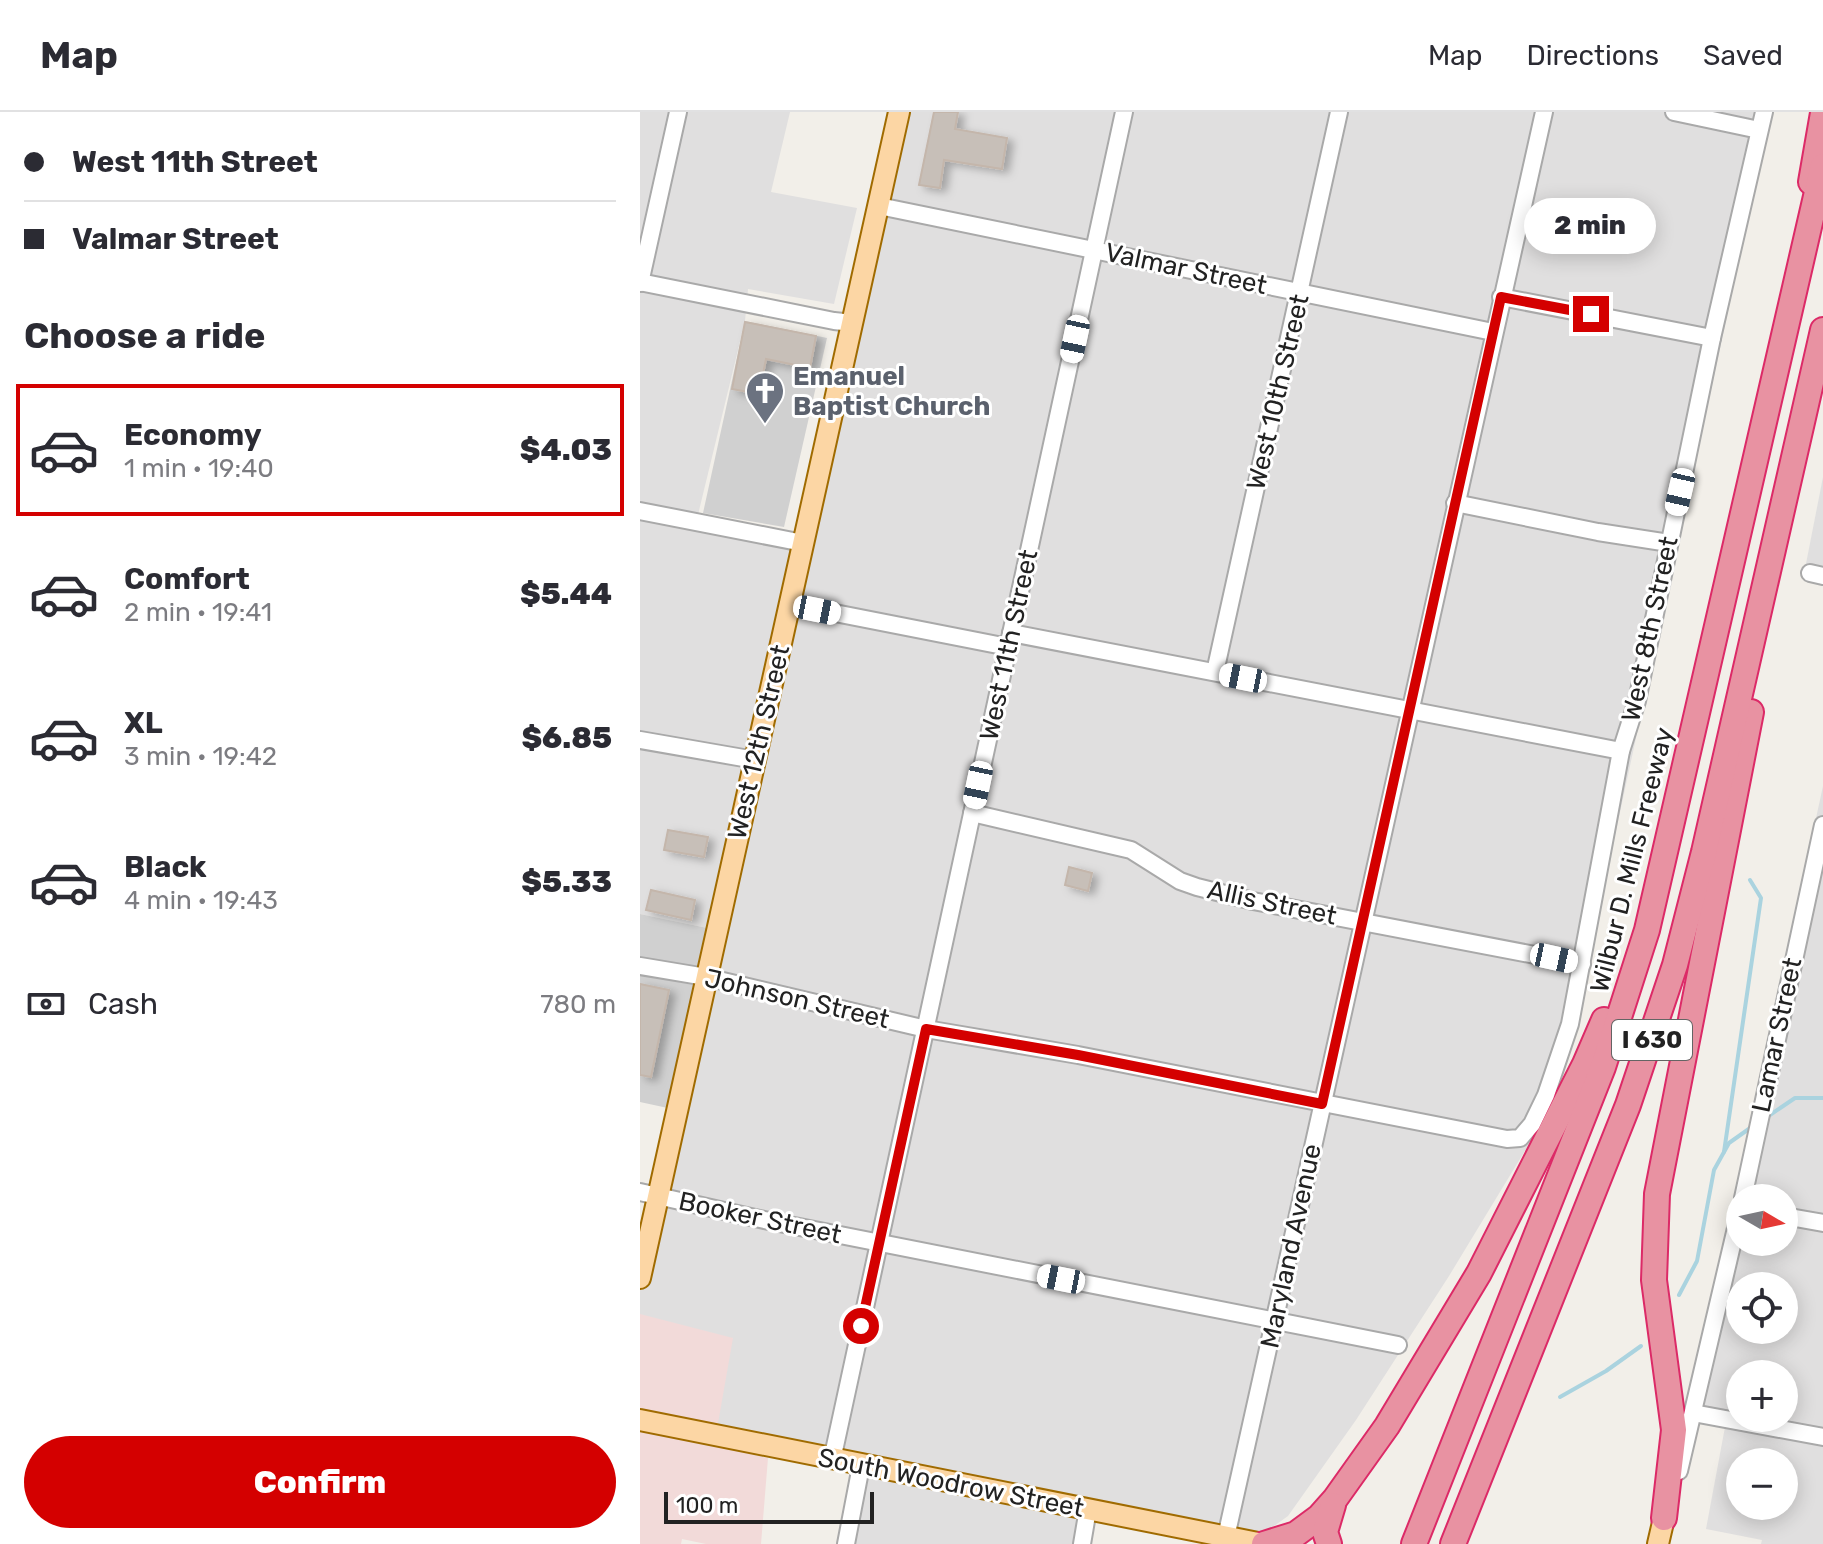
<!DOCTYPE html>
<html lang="en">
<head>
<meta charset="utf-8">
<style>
  :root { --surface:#fff; --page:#f7f7f7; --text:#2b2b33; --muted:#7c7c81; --line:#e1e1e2; --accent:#d40000 }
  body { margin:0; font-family:Rubik,sans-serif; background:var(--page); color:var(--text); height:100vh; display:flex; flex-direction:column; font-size:30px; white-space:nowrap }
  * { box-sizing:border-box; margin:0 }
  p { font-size:26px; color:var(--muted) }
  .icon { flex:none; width:44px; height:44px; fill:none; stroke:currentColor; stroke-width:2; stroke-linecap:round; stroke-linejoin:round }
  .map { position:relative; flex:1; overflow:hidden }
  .panel { display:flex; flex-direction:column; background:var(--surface); width:640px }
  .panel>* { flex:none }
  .banner { display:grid; align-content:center; height:176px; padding:0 24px; background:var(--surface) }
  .needle { width:52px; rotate:99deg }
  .fabs { position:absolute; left:1086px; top:1072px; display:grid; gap:16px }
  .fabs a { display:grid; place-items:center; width:72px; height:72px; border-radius:50%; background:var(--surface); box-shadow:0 4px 20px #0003; font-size:40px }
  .scale { position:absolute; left:24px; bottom:20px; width:210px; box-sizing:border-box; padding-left:8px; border:4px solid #222; border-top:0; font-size:22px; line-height:28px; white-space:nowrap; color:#222; -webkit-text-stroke:6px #fff; paint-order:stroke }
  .end { position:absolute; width:36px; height:36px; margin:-18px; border:10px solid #d40000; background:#fff; box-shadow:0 0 0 4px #fff }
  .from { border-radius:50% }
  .bubble { position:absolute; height:56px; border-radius:28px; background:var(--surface); box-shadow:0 4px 20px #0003; font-size:26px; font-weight:800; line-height:56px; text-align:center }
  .car { position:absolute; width:24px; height:48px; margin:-24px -12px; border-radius:10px; box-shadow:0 0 6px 2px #0007; background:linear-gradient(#fff 24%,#345 0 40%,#fff 0 76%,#345 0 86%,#fff 0) }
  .banner b { display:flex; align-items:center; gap:28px; height:76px; font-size:30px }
  .banner b+b { border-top:2px solid var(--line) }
  .banner i { width:20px; height:20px; background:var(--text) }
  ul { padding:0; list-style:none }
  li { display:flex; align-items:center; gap:24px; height:132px; margin:0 16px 12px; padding:0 8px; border:4px solid transparent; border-radius:0px }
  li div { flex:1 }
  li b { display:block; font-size:30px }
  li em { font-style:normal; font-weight:800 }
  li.current { border-color:var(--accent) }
  li>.icon { width:72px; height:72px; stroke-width:1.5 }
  h2 { padding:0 24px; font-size:36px; line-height:96px }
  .pay { display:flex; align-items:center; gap:20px; height:88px; padding:0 24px; font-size:30px }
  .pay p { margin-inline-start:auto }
  .action { display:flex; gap:16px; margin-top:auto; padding:16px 24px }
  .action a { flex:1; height:92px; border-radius:48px; background:var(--accent); color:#fff; font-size:32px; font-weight:800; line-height:92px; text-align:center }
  header { display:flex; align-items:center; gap:48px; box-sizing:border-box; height:112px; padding:0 40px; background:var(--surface); border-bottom:2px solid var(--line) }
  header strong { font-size:38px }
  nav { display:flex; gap:44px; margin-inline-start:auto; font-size:28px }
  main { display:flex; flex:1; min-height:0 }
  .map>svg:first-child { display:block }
  .residential { fill:#e0dfdf; fill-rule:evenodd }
  .commercial { fill:#f2dad9 }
  .religious { fill:#d0d0d0 }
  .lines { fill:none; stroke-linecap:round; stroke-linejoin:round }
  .stream { stroke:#aad3df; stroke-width:4 }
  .building { fill:#c7bfb8; stroke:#c4b6ab; stroke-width:2; filter:url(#shadow) }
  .minor-casing { stroke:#a9a9a9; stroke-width:20 }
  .major-casing { stroke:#a06b00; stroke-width:24 }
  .highway-casing { stroke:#dc2a67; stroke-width:28 }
  .minor { stroke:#fff; stroke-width:16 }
  .major { stroke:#fcd6a4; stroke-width:20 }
  .highway { stroke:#e892a2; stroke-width:24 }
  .route { stroke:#d40000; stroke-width:10 }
  .labels { text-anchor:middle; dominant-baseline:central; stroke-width:6; stroke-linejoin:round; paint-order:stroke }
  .shield { fill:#fff; stroke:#646464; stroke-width:2 }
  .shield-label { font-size:24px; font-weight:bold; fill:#222 }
  .street-label { font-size:26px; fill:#222; stroke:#fff }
  .worship-label { font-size:26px; font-weight:bold; fill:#5b616d; stroke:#fff; text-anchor:start }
</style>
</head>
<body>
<header>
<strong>Map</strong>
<nav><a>Map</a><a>Directions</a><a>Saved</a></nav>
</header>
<main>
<section class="panel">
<div class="banner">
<b><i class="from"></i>West 11th Street</b>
<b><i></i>Valmar Street</b>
</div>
<h2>Choose a ride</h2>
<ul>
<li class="current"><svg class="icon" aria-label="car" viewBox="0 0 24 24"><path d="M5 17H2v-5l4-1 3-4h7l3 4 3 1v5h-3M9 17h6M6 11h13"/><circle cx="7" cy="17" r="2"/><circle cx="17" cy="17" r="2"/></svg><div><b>Economy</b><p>1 min · 19:40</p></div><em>$4.03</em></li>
<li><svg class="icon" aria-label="car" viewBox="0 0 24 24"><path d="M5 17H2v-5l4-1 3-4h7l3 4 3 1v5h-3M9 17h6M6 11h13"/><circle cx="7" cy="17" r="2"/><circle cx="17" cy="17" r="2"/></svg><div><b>Comfort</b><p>2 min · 19:41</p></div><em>$5.44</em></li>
<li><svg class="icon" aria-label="car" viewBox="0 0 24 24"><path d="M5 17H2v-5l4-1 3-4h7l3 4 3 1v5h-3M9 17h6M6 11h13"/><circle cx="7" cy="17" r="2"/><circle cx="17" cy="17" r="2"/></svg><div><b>XL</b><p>3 min · 19:42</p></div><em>$6.85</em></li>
<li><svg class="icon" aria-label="car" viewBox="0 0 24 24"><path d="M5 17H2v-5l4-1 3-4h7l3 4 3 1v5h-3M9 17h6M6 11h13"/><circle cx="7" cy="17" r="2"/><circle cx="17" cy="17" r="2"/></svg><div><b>Black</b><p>4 min · 19:43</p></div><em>$5.33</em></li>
</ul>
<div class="pay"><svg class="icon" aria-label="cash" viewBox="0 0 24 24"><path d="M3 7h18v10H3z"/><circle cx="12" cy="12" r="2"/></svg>Cash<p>780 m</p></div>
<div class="action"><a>Confirm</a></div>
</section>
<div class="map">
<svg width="1183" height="1432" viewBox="0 0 1183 1432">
  <defs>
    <filter id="shadow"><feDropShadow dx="6" dy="3.5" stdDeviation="4" flood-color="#0004"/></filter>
  </defs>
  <rect width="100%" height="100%" fill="#f2efe9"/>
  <!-- residential -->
  <g class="residential">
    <polygon points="0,0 150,0 131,80 217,96 194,192 108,177 105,209 56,411 163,431 259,0 1131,0 927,946 889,1032 809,1164 716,1308 648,1404 613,1429 448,1398 441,1432 206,1432 221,1354 0,1308 0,1166 77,818 0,802"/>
    <polygon points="1183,365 1183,471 1163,467"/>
    <path d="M1183,674V1432H1121L1122,1428L1066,1417L1085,1315L1045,1308ZM1100,1086H1144V1130H1100ZM1100,1174H1144V1218H1100ZM1100,1262H1144V1306H1100ZM1100,1350H1144V1394H1100Z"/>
  </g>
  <!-- commercial -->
  <polygon class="commercial" points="0,1202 93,1226 74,1334 128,1346 121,1432 66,1432 42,1427 41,1432 0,1432"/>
  <!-- religious -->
  <g class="religious">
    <polygon points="105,209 187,226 144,415 63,401"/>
    <polygon points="0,802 77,818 37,998 0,990"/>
  </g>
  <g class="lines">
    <!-- stream -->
    <g class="stream">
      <polyline points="1127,1005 1155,986 1183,986"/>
      <polyline points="1084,1040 1121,786 1110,768"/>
      <polyline points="1039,1183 1057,1149 1074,1058 1089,1031 1113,1014"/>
      <polyline points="920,1285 966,1259 1001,1234"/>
    </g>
  </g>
  <!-- building -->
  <g class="building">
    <polygon points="294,0 318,0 315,17 367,26 362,57 304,48 300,76 279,73"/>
    <polygon points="105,210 176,224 170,256 126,247 119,282 92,277"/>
    <polygon points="28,718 68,725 64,745 24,738"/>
    <polygon points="429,755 452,761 448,779 425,773"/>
    <polygon points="11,778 55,788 51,808 6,798"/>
    <polygon points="0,872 29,878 11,965 0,963"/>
  </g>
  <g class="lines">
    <!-- minor casing -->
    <g class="minor-casing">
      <g id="minor">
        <polyline points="1034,0 1119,18"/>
        <polyline points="239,94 853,220"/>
        <polyline points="0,170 194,209 213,211"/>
        <polyline points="0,171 38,0"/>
        <polyline points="861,185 1072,226"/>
        <polyline points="815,391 958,420 1029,431"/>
        <polyline points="0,399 163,431"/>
        <polyline points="1170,461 1183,464"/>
        <polyline points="149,492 368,535"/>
        <polyline points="371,521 981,639"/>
        <polyline points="575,560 699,0"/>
        <polyline points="0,628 115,648"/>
        <polyline points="332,701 491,738 540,769 557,775 613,789 942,852"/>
        <polyline points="0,854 66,865 286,917 438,943 867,1027 880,1026 892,1012 906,983 930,912 981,639 997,589 1072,226 1124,0"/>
        <polyline points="0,1080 129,1109 758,1233"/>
        <polyline points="1103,1086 1183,713"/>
        <polyline points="1144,1104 1183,1111"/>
        <polyline points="1053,1301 1183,1325"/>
        <polyline points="192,1348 484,0"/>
        <polyline points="1039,1359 1100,1099"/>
        <polyline points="586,1425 904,0"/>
        <polyline points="206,1432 221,1354"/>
        <polyline points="442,1432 448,1397"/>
      </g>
    </g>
    <!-- major casing -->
    <g class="major-casing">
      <g id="major">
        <polyline points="0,1166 259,0"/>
        <polyline points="0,1308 623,1432"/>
        <polyline points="1018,1432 1024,1406"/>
      </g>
    </g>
    <!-- highway casing -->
    <g class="highway-casing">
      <g id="highway">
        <polyline points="1171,70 1183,1"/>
        <polyline points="1024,1406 1034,1318 1014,1168 1017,1082 1111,600"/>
        <polyline points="624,1432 656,1422 679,1405 695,1387 747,1314 839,1161 945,952 964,908"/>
        <polyline points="689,1432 685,1420 693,1393"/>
        <polyline points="774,1432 963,955 1007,818 1183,54"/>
        <polyline points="813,1432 988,993 1035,853 1064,740 1183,218"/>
      </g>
    </g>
    <!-- minor -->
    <use href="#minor" class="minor"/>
    <!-- major -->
    <use href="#major" class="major"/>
    <!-- highway -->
    <use href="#highway" class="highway"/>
  </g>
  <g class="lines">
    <!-- route -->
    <polyline class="route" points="221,1214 286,917 438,943 682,992 861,185 951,202"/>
  </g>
  <!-- icons -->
  <defs>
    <g id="church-pin" transform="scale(2)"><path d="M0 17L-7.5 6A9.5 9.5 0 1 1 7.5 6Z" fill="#6b7280" stroke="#fff"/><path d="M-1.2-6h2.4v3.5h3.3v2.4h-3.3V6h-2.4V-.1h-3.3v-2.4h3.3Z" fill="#fff"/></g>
  </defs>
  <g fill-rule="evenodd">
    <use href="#church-pin" x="125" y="279"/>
  </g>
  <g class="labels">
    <!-- shield labels -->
    <rect class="shield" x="972" y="908" width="80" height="40" rx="6"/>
    <g class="shield-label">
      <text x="1012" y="928">I 630</text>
    </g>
    <!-- street labels -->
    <g class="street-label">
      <text transform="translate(546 157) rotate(12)">Valmar Street</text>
      <text transform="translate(638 280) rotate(-77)">West 10th Street</text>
      <text transform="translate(1010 517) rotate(-78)">West 8th Street</text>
      <text transform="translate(369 533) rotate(-78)">West 11th Street</text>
      <text transform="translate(119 630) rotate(-77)">West 12th Street</text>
      <text transform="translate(992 748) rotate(-76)">Wilbur D. Mills Freeway</text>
      <text transform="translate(632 791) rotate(12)">Allis Street</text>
      <text transform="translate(157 887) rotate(13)">Johnson Street</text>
      <text transform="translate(1137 923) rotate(-78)">Lamar Street</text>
      <text transform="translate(120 1106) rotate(12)">Booker Street</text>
      <text transform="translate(651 1134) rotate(-78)">Maryland Avenue</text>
      <text transform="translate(311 1371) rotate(11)">South Woodrow Street</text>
    </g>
    <!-- worship labels -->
    <g class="worship-label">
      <text x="153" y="264">Emanuel<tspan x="153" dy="30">Baptist Church</tspan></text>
    </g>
  </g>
</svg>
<div class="fabs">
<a><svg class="needle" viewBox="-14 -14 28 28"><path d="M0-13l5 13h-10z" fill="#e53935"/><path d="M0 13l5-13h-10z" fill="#7c7c81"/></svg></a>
<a><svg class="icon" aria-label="locate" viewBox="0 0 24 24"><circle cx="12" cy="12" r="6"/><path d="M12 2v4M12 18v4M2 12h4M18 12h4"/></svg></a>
<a>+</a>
<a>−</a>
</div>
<div class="scale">100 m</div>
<i class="end from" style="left:221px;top:1214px"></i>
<i class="end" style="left:951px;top:202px"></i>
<div class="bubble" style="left:884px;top:86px;width:132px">2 min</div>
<i class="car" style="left:435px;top:227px;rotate:192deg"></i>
<i class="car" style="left:1040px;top:380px;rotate:193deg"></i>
<i class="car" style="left:177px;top:498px;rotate:101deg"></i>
<i class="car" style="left:603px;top:566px;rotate:281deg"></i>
<i class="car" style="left:338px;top:673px;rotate:192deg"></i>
<i class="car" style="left:914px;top:846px;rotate:102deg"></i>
<i class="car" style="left:421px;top:1167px;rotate:281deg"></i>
</div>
</main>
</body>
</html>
